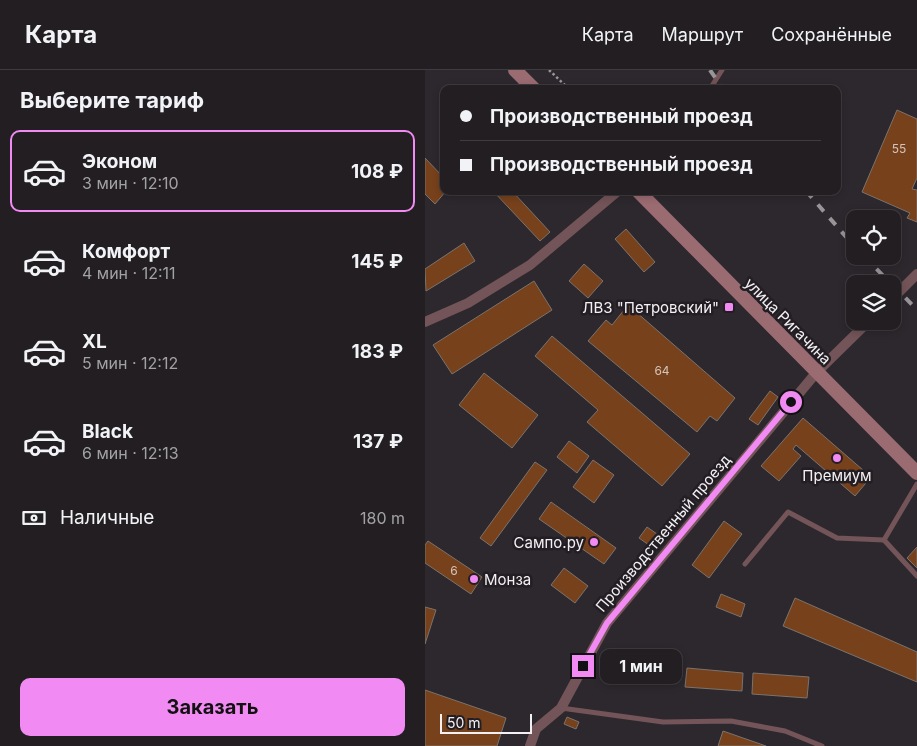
<!DOCTYPE html>
<html lang="ru">
<head>
<meta charset="utf-8">
<style>
  :root { --surface:#221e22; --page:#2a272a; --text:#f1f3f6; --muted:#a2a2a5; --line:#3f3c40; --accent:#f28af3 }
  body { margin:0; font-family:Inter,sans-serif; background:var(--page); color:var(--text); height:100vh; display:flex; flex-direction:column; font-size:19px; white-space:nowrap }
  * { box-sizing:border-box; margin:0 }
  p { font-size:16px; color:var(--muted) }
  .icon { flex:none; width:28px; height:28px; fill:none; stroke:currentColor; stroke-width:2; stroke-linecap:round; stroke-linejoin:round }
  .map { position:relative; flex:1; overflow:hidden }
  .sheet { display:flex; flex-direction:column; background:var(--surface); width:425px }
  .sheet>* { flex:none }
  .hud { position:absolute; left:15px; top:15px; width:401px; height:110px; border-radius:10px; box-shadow:0 2px 8px #0003,0 0 0 1px var(--line); display:grid; align-content:center; height:110px; padding:0 20px; background:var(--surface) }
  .buttons { position:absolute; left:421px; top:140px; display:grid; gap:10px }
  .buttons a { display:grid; place-items:center; width:55px; height:55px; border-radius:10px; background:var(--surface); box-shadow:0 2px 8px #0003,0 0 0 1px var(--line); font-size:25px }
  .scale { position:absolute; left:15px; bottom:12px; width:92px; box-sizing:border-box; padding-left:5px; border:2px solid #f3f0f3; border-top:0; font-size:14px; line-height:18px; white-space:nowrap; color:#f3f0f3; -webkit-text-stroke:4px #231e23; paint-order:stroke }
  .end { position:absolute; width:22px; height:22px; margin:-11px; border:6px solid #f28af3; background:#111; box-shadow:0 0 0 2px #111 }
  .from { border-radius:50% }
  .bubble { position:absolute; height:35px; border-radius:10px; background:var(--surface); box-shadow:0 2px 8px #0003,0 0 0 1px var(--line); font-size:16px; font-weight:700; line-height:35px; text-align:center }
  .hud b { display:flex; align-items:center; gap:18px; height:48px; font-size:19px }
  .hud b+b { border-top:1px solid var(--line) }
  .hud i { width:12px; height:12px; background:var(--text) }
  ul { padding:0; list-style:none }
  li { display:flex; align-items:center; gap:15px; height:82px; margin:0 10px 8px; padding:0 10px; border:2px solid transparent; border-radius:10px }
  li div { flex:1 }
  li b { display:block; font-size:19px }
  li em { font-style:normal; font-weight:700 }
  li.active { border-color:var(--accent) }
  li>.icon { width:45px; height:45px; stroke-width:1.5 }
  h2 { padding:0 20px; font-size:22px; line-height:60px }
  .pay { display:flex; align-items:center; gap:12px; height:55px; padding:0 20px; font-size:19px }
  .pay p { margin-inline-start:auto }
  .cta { display:flex; gap:10px; margin-top:auto; padding:10px 20px }
  .cta a { flex:1; height:58px; border-radius:10px; background:var(--accent); color:#111; font-size:20px; font-weight:700; line-height:58px; text-align:center }
  header { display:flex; align-items:center; gap:30px; box-sizing:border-box; height:70px; padding:0 25px; background:var(--surface); border-bottom:1px solid var(--line) }
  header strong { font-size:24px }
  nav { display:flex; gap:28px; margin-inline-start:auto; font-size:18px }
  main { display:flex; flex:1; min-height:0 }
  .map>svg:first-child { display:block }
  .building { fill:#77411b; stroke:#7b736e }
  .lines { fill:none; stroke-linecap:round; stroke-linejoin:round }
  .path { stroke:#999599; stroke-width:2.5; stroke-dasharray:2.5 2.5; stroke-linecap:butt }
  .lane { stroke:#735458; stroke-width:5 }
  .street { stroke:#735458; stroke-width:10 }
  .secondary { stroke:#9b6b72; stroke-width:14 }
  .rail { stroke:#989498; stroke-width:4; stroke-dasharray:9 9; stroke-linecap:butt }
  .route { stroke:#f28af3; stroke-width:6 }
  .poi-dot { fill:#f28af3; stroke:#231e23; stroke-width:2 }
  .labels { text-anchor:middle; dominant-baseline:central; stroke-width:5; stroke-linejoin:round; paint-order:stroke }
  .number-label { font-size:12px; fill:#d4c4bd }
  .poi-label { font-size:15px; fill:#f3f0f3; stroke:#231e23; text-anchor:end }
  .street-label { font-size:15px; fill:#f3f0f3; stroke:#231e23 }
</style>
</head>
<body>
<header>
<strong>Карта</strong>
<nav><a>Карта</a><a>Маршрут</a><a>Сохранённые</a></nav>
</header>
<main>
<section class="sheet">
<h2>Выберите тариф</h2>
<ul>
<li class="active"><svg class="icon" aria-label="car" viewBox="0 0 24 24"><path d="M5 17H2v-5l4-1 3-4h7l3 4 3 1v5h-3M9 17h6M6 11h13"/><circle cx="7" cy="17" r="2"/><circle cx="17" cy="17" r="2"/></svg><div><b>Эконом</b><p>3 мин · 12:10</p></div><em>108 ₽</em></li>
<li><svg class="icon" aria-label="car" viewBox="0 0 24 24"><path d="M5 17H2v-5l4-1 3-4h7l3 4 3 1v5h-3M9 17h6M6 11h13"/><circle cx="7" cy="17" r="2"/><circle cx="17" cy="17" r="2"/></svg><div><b>Комфорт</b><p>4 мин · 12:11</p></div><em>145 ₽</em></li>
<li><svg class="icon" aria-label="car" viewBox="0 0 24 24"><path d="M5 17H2v-5l4-1 3-4h7l3 4 3 1v5h-3M9 17h6M6 11h13"/><circle cx="7" cy="17" r="2"/><circle cx="17" cy="17" r="2"/></svg><div><b>XL</b><p>5 мин · 12:12</p></div><em>183 ₽</em></li>
<li><svg class="icon" aria-label="car" viewBox="0 0 24 24"><path d="M5 17H2v-5l4-1 3-4h7l3 4 3 1v5h-3M9 17h6M6 11h13"/><circle cx="7" cy="17" r="2"/><circle cx="17" cy="17" r="2"/></svg><div><b>Black</b><p>6 мин · 12:13</p></div><em>137 ₽</em></li>
</ul>
<div class="pay"><svg class="icon" aria-label="cash" viewBox="0 0 24 24"><path d="M3 7h18v10H3z"/><circle cx="12" cy="12" r="2"/></svg>Наличные<p>180 m</p></div>
<div class="cta"><a>Заказать</a></div>
</section>
<div class="map">
<svg width="492" height="676" viewBox="0 0 492 676">
  <rect width="100%" height="100%" fill="#2d282d"/>
  <!-- building -->
  <g class="building">
    <polygon points="472,40 492,49 492,108 487,119 492,120 492,152 482,148 485,143 437,122"/>
    <polygon points="0,88 19,108 19,121 21,121 10,134 0,124"/>
    <polygon points="68,121 87,121 125,162 115,171"/>
    <polygon points="201,159 230,192 219,202 190,169"/>
    <polygon points="39,173 50,191 1,221 0,199"/>
    <polygon points="159,194 178,211 163,228 144,211"/>
    <polygon points="109,211 127,240 27,304 8,275"/>
    <polygon points="203,235 310,328 292,351 285,346 272,362 163,271 181,250 187,255"/>
    <polygon points="127,266 265,384 237,416 162,352 173,340 110,286"/>
    <polygon points="59,303 113,345 87,378 34,335"/>
    <polygon points="345,321 353,327 333,355 324,349"/>
    <polygon points="378,348 446,407 430,426 371,375 368,379 376,386 354,411 336,396"/>
    <polygon points="144,371 164,386 152,403 132,387"/>
    <polygon points="168,390 189,405 169,433 148,417"/>
    <polygon points="110,392 122,400 66,476 55,468"/>
    <polygon points="126,432 191,478 179,494 114,449"/>
    <polygon points="299,451 317,464 284,508 267,495"/>
    <polygon points="222,457 232,464 224,475 214,468"/>
    <polygon points="3,471 57,507 46,524 0,493 0,475"/>
    <polygon points="492,477 492,498 482,488"/>
    <polygon points="139,498 163,516 150,533 126,515"/>
    <polygon points="296,524 320,534 316,547 291,537"/>
    <polygon points="370,528 492,582 492,612 358,556"/>
    <polygon points="0,537 11,540 0,574"/>
    <polygon points="262,598 318,603 317,621 260,617"/>
    <polygon points="328,603 384,607 382,628 327,624"/>
    <polygon points="0,620 81,648 72,676 0,676"/>
    <polygon points="142,647 154,652 151,659 139,654"/>
    <polygon points="298,661 341,676 293,676"/>
  </g>
  <g class="lines">
    <!-- path -->
    <polyline class="path" points="124,0 144,19"/>
    <!-- lane -->
    <g class="lane">
      <polyline points="285,19 297,0"/>
      <polyline points="492,414 459,470 492,506"/>
      <polyline points="320,494 363,442 412,468 459,470"/>
      <polyline points="136,638 238,652 306,651 360,661 397,676"/>
    </g>
    <!-- street -->
    <g class="street">
      <polyline points="468,228 492,204"/>
      <polyline points="0,252 43,233 105,195 193,121"/>
      <polyline points="105,676 111,659 136,638 182,553 391,303 444,251"/>
    </g>
    <!-- secondary -->
    <g class="secondary">
      <polyline points="90,0 109,19"/>
      <polyline points="213,121 492,403"/>
    </g>
    <!-- rail -->
    <g class="rail">
      <polyline points="285,0 298,19"/>
      <polyline points="381,121 430,177"/>
      <polyline points="439,186 466,214"/>
      <polyline points="468,215 492,240"/>
    </g>
  </g>
  <g class="lines">
    <!-- route -->
    <polyline class="route" points="158,596 182,553 366,332"/>
  </g>
  <!-- markers -->
  <g class="poi-dot">
    <rect x="299" y="232" width="10" height="10" rx="2.5"/>
    <circle cx="412" cy="388" r="5"/>
    <circle cx="169" cy="472" r="5"/>
    <circle cx="49" cy="509" r="5"/>
  </g>
  <g class="labels">
    <!-- number labels -->
    <g class="number-label">
      <text x="474" y="78">55</text>
      <text x="237" y="300">64</text>
      <text x="29" y="500">6</text>
    </g>
    <!-- poi labels -->
    <g class="poi-label">
      <text x="294" y="237">ЛВЗ "Петровский"</text>
      <text x="412" y="405" text-anchor="middle">Премиум</text>
      <text x="159" y="472">Сампо.ру</text>
      <text x="59" y="509" text-anchor="start">Монза</text>
    </g>
    <!-- street labels -->
    <g class="street-label">
      <text transform="translate(363 251) rotate(45)">улица Ригачина</text>
      <text transform="translate(238 463) rotate(-50)">Производственный проезд</text>
    </g>
  </g>
</svg>
<div class="buttons">
<a><svg class="icon" aria-label="locate" viewBox="0 0 24 24"><circle cx="12" cy="12" r="6"/><path d="M12 2v4M12 18v4M2 12h4M18 12h4"/></svg></a>
<a><svg class="icon" aria-label="layers" viewBox="0 0 24 24"><path d="M12 4l9 5-9 5-9-5zM3 14l9 5 9-5"/></svg></a>
</div>
<div class="scale">50 m</div>
<i class="end from" style="left:366px;top:332px"></i>
<i class="end" style="left:158px;top:596px"></i>
<div class="bubble" style="left:175px;top:579px;width:82px">1 мин</div>
<div class="hud">
<b><i class="from"></i>Производственный проезд</b>
<b><i></i>Производственный проезд</b>
</div>
</div>
</main>
</body>
</html>
